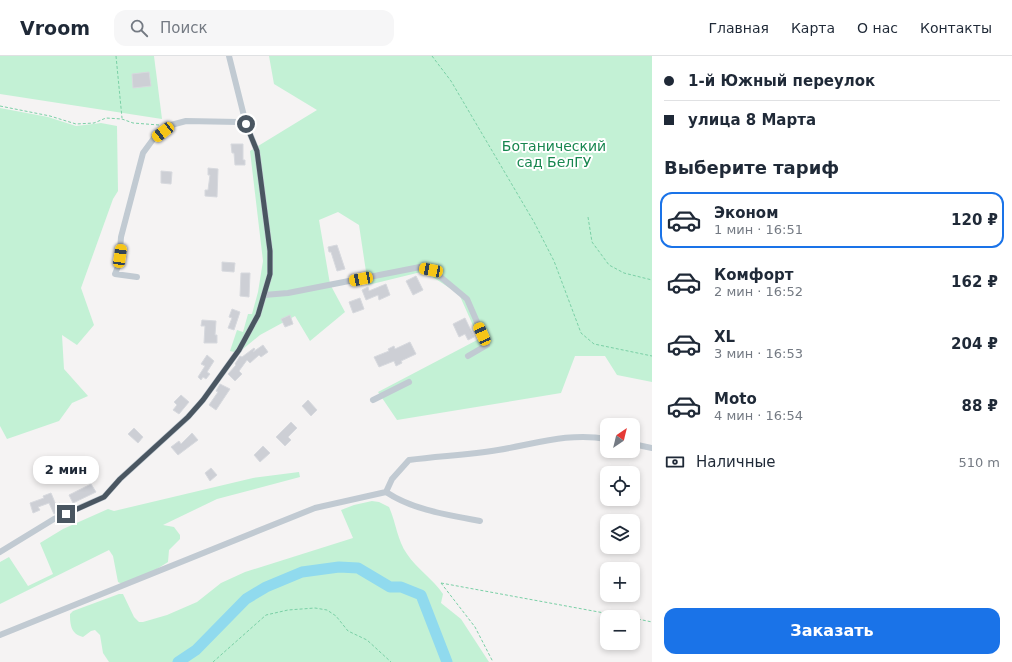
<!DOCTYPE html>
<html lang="ru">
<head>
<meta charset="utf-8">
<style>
  :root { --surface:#fff; --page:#f6f6f7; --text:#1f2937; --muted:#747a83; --line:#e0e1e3; --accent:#1a73e8 }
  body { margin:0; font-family:"DejaVu Sans",sans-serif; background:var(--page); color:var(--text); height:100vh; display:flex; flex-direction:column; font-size:15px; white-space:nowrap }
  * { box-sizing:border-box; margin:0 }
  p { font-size:13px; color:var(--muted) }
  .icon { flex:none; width:22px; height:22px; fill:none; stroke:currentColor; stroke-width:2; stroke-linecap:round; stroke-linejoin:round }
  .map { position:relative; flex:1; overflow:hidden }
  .panel { display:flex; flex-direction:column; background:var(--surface); width:360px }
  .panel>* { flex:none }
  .top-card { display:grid; align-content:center; height:88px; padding:0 12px; background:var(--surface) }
  .needle { width:26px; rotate:35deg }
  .tools { position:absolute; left:600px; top:362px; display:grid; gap:8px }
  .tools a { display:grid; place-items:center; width:40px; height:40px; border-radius:8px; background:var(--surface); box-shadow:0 2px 6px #0003; font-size:20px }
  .end { position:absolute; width:18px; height:18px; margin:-9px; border:5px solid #4a5661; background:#fff; box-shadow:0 0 0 2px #fff }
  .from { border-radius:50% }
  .bubble { position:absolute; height:28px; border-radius:12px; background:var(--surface); box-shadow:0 2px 6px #0003; font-size:13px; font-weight:800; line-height:28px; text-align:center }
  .car { position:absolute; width:12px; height:24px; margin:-12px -6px; border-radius:5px; box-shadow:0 0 3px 1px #0007; background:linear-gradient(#f5c518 24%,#345 0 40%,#f5c518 0 76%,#345 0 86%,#f5c518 0) }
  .top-card b { display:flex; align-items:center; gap:14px; height:38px; font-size:15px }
  .top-card b+b { border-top:1px solid var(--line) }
  .top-card i { width:10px; height:10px; background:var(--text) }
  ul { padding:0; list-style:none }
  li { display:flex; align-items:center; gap:12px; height:56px; margin:0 8px 6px; padding:0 4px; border:2px solid transparent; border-radius:12px }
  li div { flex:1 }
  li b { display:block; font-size:15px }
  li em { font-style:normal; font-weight:800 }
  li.current { border-color:var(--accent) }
  li>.icon { width:36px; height:36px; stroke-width:1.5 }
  h2 { padding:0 12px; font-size:18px; line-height:48px }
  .pay { display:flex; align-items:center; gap:10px; height:44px; padding:0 12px; font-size:15px }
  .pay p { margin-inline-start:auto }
  .cta { display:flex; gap:8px; margin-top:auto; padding:8px 12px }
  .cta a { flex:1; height:46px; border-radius:12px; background:var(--accent); color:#fff; font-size:16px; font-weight:800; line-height:46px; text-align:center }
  header { display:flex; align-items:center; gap:24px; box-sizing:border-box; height:56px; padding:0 20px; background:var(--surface); border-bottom:1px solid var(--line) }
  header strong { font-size:19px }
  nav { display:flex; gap:22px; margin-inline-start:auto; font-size:14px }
  .search { width:280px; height:36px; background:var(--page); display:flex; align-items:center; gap:10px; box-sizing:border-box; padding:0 14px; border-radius:12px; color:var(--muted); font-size:15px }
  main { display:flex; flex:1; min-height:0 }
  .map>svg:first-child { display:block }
  .green { fill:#c3f1d5 }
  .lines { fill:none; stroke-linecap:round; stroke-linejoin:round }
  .river { stroke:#90daee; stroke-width:11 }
  .building { fill:#cdcfd5; stroke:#d7d9de }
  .path { stroke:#7ad0a6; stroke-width:1; stroke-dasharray:3 2; stroke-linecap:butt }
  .minor { stroke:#c1cad2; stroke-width:6 }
  .route { stroke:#4a5661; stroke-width:5 }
  .labels { text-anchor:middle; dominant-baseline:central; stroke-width:4; stroke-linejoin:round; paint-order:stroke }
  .park-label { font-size:14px; fill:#17864f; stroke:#fff }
</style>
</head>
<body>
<header>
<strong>Vroom</strong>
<div class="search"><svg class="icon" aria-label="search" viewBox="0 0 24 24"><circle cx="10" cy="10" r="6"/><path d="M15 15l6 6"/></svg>Поиск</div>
<nav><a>Главная</a><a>Карта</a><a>О нас</a><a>Контакты</a></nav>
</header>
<main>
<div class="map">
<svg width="652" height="606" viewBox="0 0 652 606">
  <rect width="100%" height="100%" fill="#f5f3f3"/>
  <!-- green -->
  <g class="green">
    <polygon points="0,0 154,0 162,63 0,38"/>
    <polygon points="269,0 652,0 652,326 617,319 605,300 575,300 561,337 397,364 378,336 479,283 459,238 431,220 421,216 368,229 359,169 338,156 319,164 330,228 345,256 310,285 295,260 260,279 238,297 230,295 237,274 243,276 248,258 252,258 258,236 263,205 250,95 317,54 274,28"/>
    <polygon points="0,52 48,61 76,70 101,67 117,70 118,135 113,143 81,232 94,269 77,289 62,279 64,313 88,340 72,347 59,365 7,383 0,370"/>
    <polygon points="299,416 300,421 217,443 163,469 174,471 180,479 180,483 169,494 168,506 149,518 122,528 118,526 113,500 109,494 0,548 0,506 9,501 28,530 53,518 40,487 63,473 108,453 114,455 253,422"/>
    <path d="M372,445L379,446L389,451C396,466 397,484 407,498C417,513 433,523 443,538L441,547L461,563L489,606H109L103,597L100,579L95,574L91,575L83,581C71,578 70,569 70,558L73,555L119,538H123L134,561L139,566H143L167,559L197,546L221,527L245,516L353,482L341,454L354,449Z"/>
  </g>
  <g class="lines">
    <!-- river -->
    <polyline class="river" points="178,606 196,594 246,543 266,531 302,516 339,511 358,512 390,531 401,531 421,539 447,606"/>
  </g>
  <!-- building -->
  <g class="building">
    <polygon points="149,16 151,30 133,32 132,18"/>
    <polygon points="231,88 243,88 243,104 245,104 245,109 235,109 234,97 232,97"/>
    <polygon points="208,112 218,113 217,141 205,140 205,134 208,134 210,119 208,119"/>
    <polygon points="161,115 172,116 171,128 161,127"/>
    <polygon points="337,189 345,213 337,215 331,196 329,196 328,191"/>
    <polygon points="222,206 235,207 234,216 222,215"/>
    <polygon points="241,217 250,217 249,241 240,240"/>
    <polygon points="416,220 423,234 413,239 406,225"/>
    <polygon points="386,228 390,239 379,244 378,239 366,244 362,234 368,231 369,235"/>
    <polygon points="360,242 364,253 353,257 349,246"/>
    <polygon points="232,253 240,256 234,274 228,272 232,262 229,261"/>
    <polygon points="290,259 293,268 285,271 281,263"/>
    <polygon points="465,262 474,281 468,284 465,278 459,281 453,268"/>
    <polygon points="202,264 216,265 215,279 217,279 217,287 204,287 205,270 201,270"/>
    <polygon points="410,286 416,298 401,305 402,307 396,310 394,305 379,311 374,301 389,295 388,293 394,290 395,293"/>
    <polygon points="263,289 268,296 261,301 259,299 250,307 247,304 239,315 242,318 235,325 228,318 236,309 235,308 240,300 242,301 254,292 255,293 253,296"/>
    <polygon points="207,299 214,305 207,316 210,318 206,323 203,321 201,324 198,321 205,310 201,308"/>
    <polygon points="220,328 230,333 216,354 209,349 218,336 216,335"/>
    <polygon points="181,339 189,346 179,358 173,354 177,349 174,346"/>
    <polygon points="308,344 317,354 311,360 302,350"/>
    <polygon points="291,366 297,372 288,381 291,384 285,390 276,381"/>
    <polygon points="134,372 143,381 138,387 128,378"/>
    <polygon points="192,377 198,384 178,399 171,391 179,385 181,388"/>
    <polygon points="263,390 270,397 260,406 254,399"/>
    <polygon points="211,412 217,419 210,425 205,417"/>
    <polygon points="91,428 96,436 73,447 69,439"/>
    <polygon points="51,437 56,449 60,447 63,454 54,458 49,447 38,451 40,454 33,457 30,447 44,442 43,440"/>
  </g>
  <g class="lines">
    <!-- path -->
    <g class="path">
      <polyline points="116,0 122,62"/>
      <polyline points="432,0 451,25 534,166 554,205 581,277 594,288 652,300"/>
      <polyline points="0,50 50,60 76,68 94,67 106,62 122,63 133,67 159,69"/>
      <polyline points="588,161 592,186 609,209 624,217 652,224"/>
      <polyline points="441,527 626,561"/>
      <polyline points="441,527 475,571 493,606"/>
      <polyline points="633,562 652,566"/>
      <polyline points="213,606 266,559 288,554 315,552 327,554 336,560 348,575 367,584 391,606"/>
    </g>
    <!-- minor -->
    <g class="minor">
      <polyline points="137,221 115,218 119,208 121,181 143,97 154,82 171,69 186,65 239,66 246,68"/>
      <polyline points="264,239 288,237 420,211 431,213 467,243 487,289 468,300"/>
      <polyline points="373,344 409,326"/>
      <polyline points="633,388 652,392"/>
      <path d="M386,436C413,454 448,459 480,465"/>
      <polyline points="0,496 54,463 104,441 120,423 188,361 203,344 239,294 258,259 270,218 270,195 257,95 246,68 229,0"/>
      <path d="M0,579L315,452L386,436L392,423L409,404C439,400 468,399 498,394C535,388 569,376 607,383"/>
    </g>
  </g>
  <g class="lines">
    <!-- route -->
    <polyline class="route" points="66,458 104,441 120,423 188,361 203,344 239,294 258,259 270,218 270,195 257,95 246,68"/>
  </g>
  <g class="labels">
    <!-- park labels -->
    <g class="park-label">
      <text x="554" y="90">Ботанический<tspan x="554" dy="16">сад БелГУ</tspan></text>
    </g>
  </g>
</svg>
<div class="tools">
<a><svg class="needle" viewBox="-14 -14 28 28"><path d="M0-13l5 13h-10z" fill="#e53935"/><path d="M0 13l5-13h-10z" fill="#747a83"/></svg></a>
<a><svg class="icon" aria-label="locate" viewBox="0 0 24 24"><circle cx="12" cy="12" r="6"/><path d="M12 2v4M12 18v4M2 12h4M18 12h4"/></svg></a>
<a><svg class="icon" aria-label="layers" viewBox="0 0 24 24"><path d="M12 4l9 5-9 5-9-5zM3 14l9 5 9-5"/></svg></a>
<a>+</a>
<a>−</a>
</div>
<i class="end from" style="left:246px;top:68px"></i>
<i class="end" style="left:66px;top:458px"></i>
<div class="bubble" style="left:33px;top:400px;width:66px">2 мин</div>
<i class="car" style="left:163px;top:76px;rotate:232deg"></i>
<i class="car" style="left:120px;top:200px;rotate:8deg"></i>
<i class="car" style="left:431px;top:214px;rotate:281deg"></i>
<i class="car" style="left:361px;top:223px;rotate:259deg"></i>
<i class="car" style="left:482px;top:278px;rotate:336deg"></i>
</div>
<section class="panel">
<div class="top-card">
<b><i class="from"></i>1-й Южный переулок</b>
<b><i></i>улица 8 Марта</b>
</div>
<h2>Выберите тариф</h2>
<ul>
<li class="current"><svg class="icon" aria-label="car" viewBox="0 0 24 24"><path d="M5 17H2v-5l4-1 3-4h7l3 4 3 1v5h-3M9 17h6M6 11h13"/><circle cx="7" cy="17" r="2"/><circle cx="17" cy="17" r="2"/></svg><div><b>Эконом</b><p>1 мин · 16:51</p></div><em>120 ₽</em></li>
<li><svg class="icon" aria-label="car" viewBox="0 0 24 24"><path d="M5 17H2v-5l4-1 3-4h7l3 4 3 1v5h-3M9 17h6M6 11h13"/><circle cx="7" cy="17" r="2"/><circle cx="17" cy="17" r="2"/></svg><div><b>Комфорт</b><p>2 мин · 16:52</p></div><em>162 ₽</em></li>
<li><svg class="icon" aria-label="car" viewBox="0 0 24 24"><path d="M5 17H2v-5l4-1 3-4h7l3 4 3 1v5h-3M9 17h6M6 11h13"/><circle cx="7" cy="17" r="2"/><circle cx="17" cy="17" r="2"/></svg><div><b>XL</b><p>3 мин · 16:53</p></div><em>204 ₽</em></li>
<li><svg class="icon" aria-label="car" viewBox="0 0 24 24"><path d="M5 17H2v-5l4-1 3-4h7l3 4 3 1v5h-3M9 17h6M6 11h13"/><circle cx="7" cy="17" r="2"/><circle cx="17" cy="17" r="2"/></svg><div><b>Moto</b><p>4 мин · 16:54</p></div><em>88 ₽</em></li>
</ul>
<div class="pay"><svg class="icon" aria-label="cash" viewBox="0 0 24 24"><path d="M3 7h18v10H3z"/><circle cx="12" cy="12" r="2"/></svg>Наличные<p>510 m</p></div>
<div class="cta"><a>Заказать</a></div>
</section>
</main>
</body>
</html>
